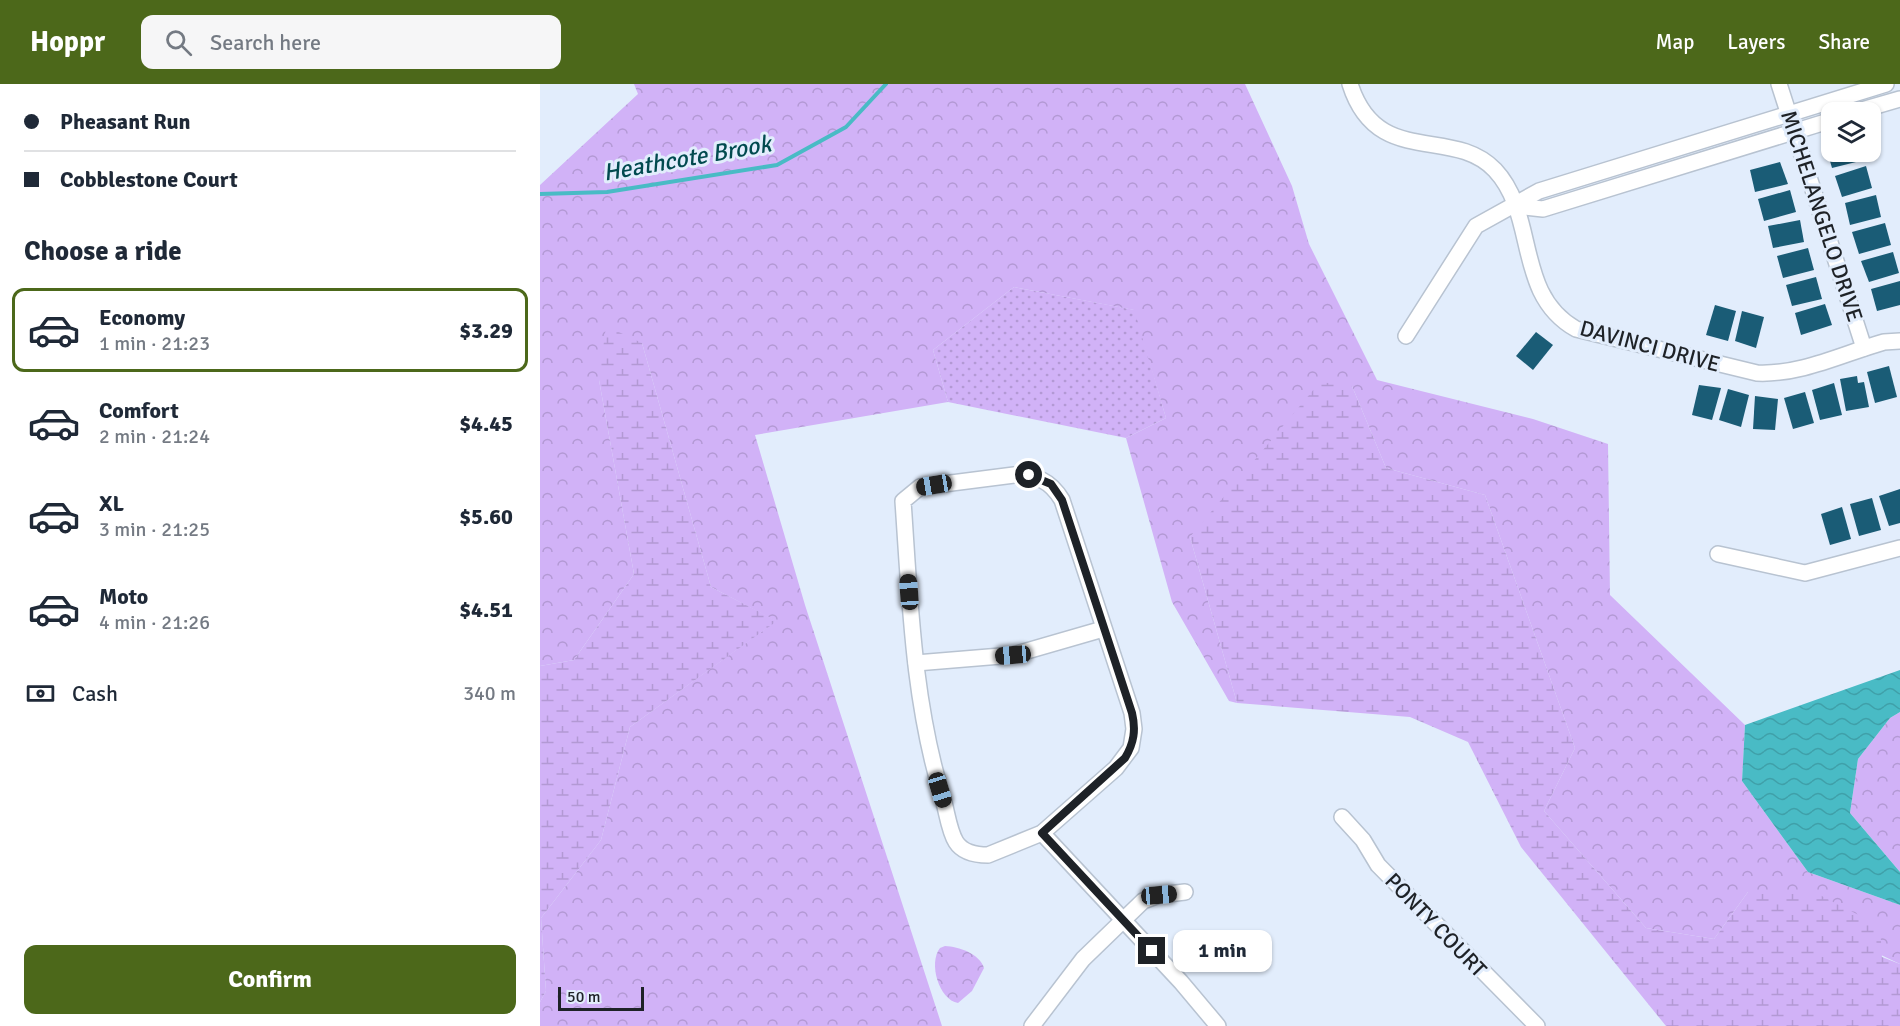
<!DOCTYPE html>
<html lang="en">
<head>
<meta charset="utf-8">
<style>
  :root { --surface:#fff; --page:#f6f6f7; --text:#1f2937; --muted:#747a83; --line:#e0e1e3; --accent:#4c681a }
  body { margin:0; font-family:Signika,sans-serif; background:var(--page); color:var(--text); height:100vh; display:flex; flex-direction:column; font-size:22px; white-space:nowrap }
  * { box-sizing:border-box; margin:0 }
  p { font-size:20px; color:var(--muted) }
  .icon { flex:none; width:33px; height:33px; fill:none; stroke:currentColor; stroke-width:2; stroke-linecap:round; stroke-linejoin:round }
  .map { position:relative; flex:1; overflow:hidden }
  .drawer { display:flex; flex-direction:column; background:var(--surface); width:540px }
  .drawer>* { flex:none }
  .banner { display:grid; align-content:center; height:132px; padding:0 24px; background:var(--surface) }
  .buttons { position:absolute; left:1281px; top:18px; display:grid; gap:12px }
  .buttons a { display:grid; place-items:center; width:60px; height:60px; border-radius:12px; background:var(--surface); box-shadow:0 2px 4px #0004; font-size:30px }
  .scale { position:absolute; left:18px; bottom:15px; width:86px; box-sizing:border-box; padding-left:6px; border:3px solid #1e2227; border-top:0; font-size:16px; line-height:21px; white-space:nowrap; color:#1e2227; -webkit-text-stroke:4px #e2edfc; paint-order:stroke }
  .end { position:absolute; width:27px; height:27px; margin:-14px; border:8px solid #1e2227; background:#fff; box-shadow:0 0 0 3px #fff }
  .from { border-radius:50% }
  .bubble { position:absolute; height:42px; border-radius:12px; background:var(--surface); box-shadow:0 2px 4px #0004; font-size:20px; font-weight:700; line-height:42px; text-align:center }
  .car { position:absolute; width:18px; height:36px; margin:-18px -9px; border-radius:8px; box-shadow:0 0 4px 2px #0007; background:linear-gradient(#222 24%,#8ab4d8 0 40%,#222 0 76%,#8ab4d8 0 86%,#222 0) }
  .banner b { display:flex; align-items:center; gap:21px; height:57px; font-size:22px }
  .banner b+b { border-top:2px solid var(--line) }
  .banner i { width:15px; height:15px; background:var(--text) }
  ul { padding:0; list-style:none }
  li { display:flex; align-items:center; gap:18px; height:84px; margin:0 12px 9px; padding:0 12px; border:3px solid transparent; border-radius:12px }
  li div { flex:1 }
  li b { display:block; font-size:22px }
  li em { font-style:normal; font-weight:700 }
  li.current { border-color:var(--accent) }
  li>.icon { width:54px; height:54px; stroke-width:1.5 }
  h2 { padding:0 24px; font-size:27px; line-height:72px }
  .pay { display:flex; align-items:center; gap:15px; height:66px; padding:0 24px; font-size:22px }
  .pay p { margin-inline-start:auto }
  .primary-button { display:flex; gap:12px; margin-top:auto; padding:12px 24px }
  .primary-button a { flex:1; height:69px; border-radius:12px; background:var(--accent); color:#fff; font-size:24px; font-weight:700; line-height:69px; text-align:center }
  header { display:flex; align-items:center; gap:36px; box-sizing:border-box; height:84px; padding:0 30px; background:var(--accent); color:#fff }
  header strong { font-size:28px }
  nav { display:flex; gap:33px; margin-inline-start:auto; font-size:21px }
  .search { width:420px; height:54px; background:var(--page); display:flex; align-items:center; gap:15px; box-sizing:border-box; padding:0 21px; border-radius:12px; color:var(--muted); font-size:22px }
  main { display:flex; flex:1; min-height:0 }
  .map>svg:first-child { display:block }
  .grass { fill:url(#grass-dots) }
  .forest { fill:url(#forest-crowns) }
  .wetland { fill:url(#wetland-marsh) }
  .water { fill:url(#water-waves) }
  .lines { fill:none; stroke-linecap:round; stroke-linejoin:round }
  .stream { stroke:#49bbc5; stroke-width:4 }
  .building { fill:#1a5c76 }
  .minor-casing { stroke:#b8c3d1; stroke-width:18 }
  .minor { stroke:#fff; stroke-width:15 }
  .route { stroke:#1e2227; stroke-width:8 }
  .labels { text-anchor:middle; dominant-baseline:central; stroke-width:6; stroke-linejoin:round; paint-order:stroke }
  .street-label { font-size:22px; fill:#1e2227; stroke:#e2edfc }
  .water-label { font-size:24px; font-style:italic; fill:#014a4f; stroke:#e2edfc }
</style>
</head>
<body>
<header>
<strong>Hoppr</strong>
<div class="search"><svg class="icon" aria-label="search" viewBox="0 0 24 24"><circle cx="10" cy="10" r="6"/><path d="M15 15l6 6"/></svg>Search here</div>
<nav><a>Map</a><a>Layers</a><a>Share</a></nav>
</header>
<main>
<section class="drawer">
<div class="banner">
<b><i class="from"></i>Pheasant Run</b>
<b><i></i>Cobblestone Court</b>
</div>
<h2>Choose a ride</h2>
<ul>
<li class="current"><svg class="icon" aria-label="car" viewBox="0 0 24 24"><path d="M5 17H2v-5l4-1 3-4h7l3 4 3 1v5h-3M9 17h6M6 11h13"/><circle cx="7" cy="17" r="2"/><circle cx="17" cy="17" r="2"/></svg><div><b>Economy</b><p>1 min · 21:23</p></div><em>$3.29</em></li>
<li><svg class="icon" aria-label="car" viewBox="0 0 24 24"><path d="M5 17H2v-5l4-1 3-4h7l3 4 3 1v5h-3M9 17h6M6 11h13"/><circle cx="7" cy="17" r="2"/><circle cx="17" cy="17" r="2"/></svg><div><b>Comfort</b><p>2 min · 21:24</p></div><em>$4.45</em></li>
<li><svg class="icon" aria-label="car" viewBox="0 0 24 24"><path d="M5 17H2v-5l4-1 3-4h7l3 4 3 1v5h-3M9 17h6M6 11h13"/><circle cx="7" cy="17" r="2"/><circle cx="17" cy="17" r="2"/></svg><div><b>XL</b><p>3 min · 21:25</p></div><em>$5.60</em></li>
<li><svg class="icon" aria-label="car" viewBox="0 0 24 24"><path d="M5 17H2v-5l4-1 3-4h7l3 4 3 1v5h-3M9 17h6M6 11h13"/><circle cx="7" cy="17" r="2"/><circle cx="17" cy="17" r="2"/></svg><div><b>Moto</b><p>4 min · 21:26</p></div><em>$4.51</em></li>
</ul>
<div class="pay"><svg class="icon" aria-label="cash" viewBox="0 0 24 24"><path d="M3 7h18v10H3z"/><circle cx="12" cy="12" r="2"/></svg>Cash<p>340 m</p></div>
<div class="primary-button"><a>Confirm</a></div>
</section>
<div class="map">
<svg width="1360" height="942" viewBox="0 0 1360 942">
  <defs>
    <pattern id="grass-dots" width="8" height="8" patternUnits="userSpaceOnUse" patternTransform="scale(1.5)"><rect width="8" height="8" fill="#d1b2f7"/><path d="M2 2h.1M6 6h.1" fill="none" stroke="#b399d4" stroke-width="1.8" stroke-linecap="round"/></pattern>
    <pattern id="forest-crowns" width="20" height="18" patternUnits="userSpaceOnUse" patternTransform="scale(1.5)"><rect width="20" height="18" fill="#d1b2f7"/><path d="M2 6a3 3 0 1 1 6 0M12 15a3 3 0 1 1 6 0" fill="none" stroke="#b399d4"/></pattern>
    <pattern id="wetland-marsh" width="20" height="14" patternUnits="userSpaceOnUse" patternTransform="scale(1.5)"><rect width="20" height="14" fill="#d1b2f7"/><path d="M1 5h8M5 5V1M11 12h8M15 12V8" fill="none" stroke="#b399d4"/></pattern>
    <pattern id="water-waves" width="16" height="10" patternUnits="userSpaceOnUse" patternTransform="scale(1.5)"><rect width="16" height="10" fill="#49bbc5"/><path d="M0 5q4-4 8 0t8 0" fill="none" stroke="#3fa0a9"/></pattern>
  </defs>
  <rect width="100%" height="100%" fill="#e2edfc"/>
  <!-- grass -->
  <polygon class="grass" points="474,203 595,226 626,334 586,354 408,318 393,266"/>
  <!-- forest -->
  <g class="forest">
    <polygon points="94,0 705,0 752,102 769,160 837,296 993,335 1068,360 1070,511 1205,641 1202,697 1268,788 1360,821 1360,880 1208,808 1174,855 1106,844 1004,727 1035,664 945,411 846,384 812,302 650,453 697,619 689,617 632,518 586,354 626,334 594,226 474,203 393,266 408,318 215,351 265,521 402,942 0,942 0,918 6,907 1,834 61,756 90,643 236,537 171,503 102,259 59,296 94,490 34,576 0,582 0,101 98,10"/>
    <polygon points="1360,628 1360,788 1310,729 1318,675 1350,634"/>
    <path d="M405,862C419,863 439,869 444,884L432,907L418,919C399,916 388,879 400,864Z"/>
  </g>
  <!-- wetland -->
  <g class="wetland">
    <polygon points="66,242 102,259 171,503 237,537 90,643 61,756 1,834 6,907 0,918 0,582 34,576 94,490 59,296"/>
    <polygon points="780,298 812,302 846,384 945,411 1035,664 1004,727 1106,844 1174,855 1208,808 1272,807 1340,842 1342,873 1360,880 1360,942 1126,942 981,763 928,658 870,633 697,619 650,453"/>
  </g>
  <!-- water -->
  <polygon class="water" points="1360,586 1360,628 1350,634 1318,675 1310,729 1360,788 1360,821 1268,788 1202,697 1205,641"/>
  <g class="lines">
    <!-- stream -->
    <polyline class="stream" points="0,110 67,108 237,81 306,43 346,0"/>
  </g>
  <!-- building -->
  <g class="building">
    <polygon points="1292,61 1292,68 1321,68 1324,76 1292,84 1286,63"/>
    <polygon points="1240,78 1248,100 1215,108 1210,86"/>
    <polygon points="1326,82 1332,104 1302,113 1295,92"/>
    <polygon points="1250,106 1256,128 1224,137 1218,115"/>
    <polygon points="1336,111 1341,133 1310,141 1305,119"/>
    <polygon points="1260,136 1264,158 1233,164 1228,142"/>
    <polygon points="1345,139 1351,161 1319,170 1312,148"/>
    <polygon points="1268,164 1274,186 1243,194 1237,172"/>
    <polygon points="1353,168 1359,189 1329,198 1321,177"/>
    <polygon points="1276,193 1282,215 1252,222 1246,201"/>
    <polygon points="1360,197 1360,221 1337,227 1331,205"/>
    <polygon points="1285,220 1292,241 1261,251 1255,229"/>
    <polygon points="1175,221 1196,227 1188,257 1166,251"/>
    <polygon points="1202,227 1224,233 1216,264 1195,257"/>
    <polygon points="996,248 1013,261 993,286 976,272"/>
    <polygon points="1349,282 1357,313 1335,319 1327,288"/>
    <polygon points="1317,292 1318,299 1324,298 1329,323 1306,327 1300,295"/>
    <polygon points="1294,299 1302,331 1280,336 1272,306"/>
    <polygon points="1159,301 1181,304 1172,336 1152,331"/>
    <polygon points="1188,305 1209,311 1201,343 1179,336"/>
    <polygon points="1265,308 1274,339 1253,345 1244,314"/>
    <polygon points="1215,312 1238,315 1235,346 1213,345"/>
    <polygon points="1360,405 1360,439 1349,442 1339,412"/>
    <polygon points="1332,414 1341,446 1319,452 1310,420"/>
    <polygon points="1302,423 1311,455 1290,461 1281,430"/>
  </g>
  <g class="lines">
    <!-- minor casing -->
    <g class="minor-casing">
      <g id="minor">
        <path d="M810,0C837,85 912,41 955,86C998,132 974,210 1036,245L1217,289C1261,291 1302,270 1344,258L1360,257"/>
        <polyline points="1239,0 1324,264"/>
        <polyline points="1315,28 1360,15"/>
        <polyline points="975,122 1003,125 1292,36"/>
        <polyline points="866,252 936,142 999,107 1346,0"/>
        <path d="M474,391C496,391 510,396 522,416L592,629L594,645L591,664L576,684L502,749L448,771C437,771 423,769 416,758C409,747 407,728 403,715C373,618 370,517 363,417L380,403Z"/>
        <polyline points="1178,470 1265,489 1360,464"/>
        <polyline points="376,579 473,571 563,545"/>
        <polyline points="802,733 823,756 838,781 997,942"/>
        <polyline points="502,749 641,898 678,942"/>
        <polyline points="492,942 543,875 603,817 619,811 645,808"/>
      </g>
    </g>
    <!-- minor -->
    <use href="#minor" class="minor"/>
  </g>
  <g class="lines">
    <!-- route -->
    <path class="route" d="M489,391L511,400L522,416L592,629C596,646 594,659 585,674L502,749L612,867"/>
  </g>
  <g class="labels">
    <!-- street labels -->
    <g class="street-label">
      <text transform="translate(1282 132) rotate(72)">MICHELANGELO DRIVE</text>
      <text transform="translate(1110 262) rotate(15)">DAVINCI DRIVE</text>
      <text transform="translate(896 841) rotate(46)">PONTY COURT</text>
    </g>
    <!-- water labels -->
    <g class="water-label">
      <text transform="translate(147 74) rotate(-10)">Heathcote Brook</text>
    </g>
  </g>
</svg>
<div class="buttons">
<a><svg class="icon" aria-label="layers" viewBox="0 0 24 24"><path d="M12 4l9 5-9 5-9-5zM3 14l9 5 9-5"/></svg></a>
</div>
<div class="scale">50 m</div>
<i class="end from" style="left:489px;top:391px"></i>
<i class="end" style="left:612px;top:867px"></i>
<div class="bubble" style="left:633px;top:846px;width:99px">1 min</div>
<i class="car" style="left:394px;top:401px;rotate:260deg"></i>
<i class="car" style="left:369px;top:508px;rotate:356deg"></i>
<i class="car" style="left:473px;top:571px;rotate:265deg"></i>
<i class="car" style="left:400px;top:706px;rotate:163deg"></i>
<i class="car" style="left:619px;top:811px;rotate:85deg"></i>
</div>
</main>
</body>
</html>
